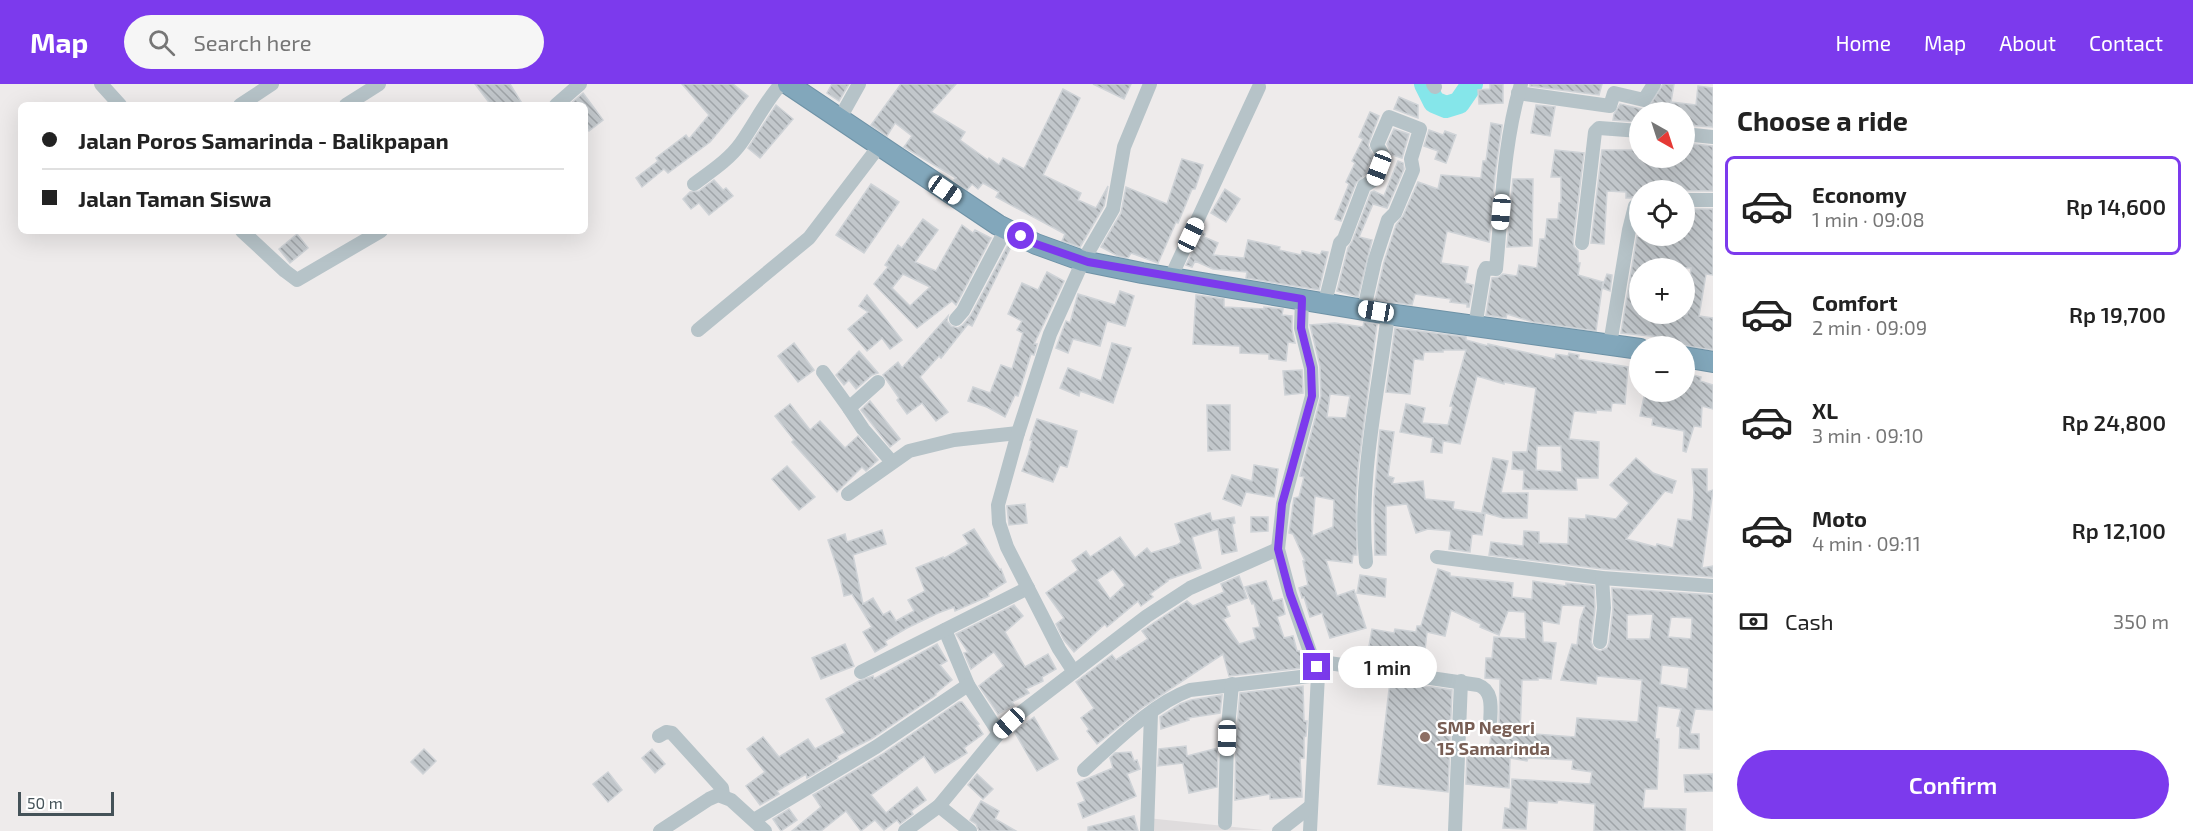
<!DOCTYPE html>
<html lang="en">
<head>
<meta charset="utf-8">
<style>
  :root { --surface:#fff; --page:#f6f6f6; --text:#222; --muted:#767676; --line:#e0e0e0; --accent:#7c3aed }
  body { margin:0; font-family:"Exo 2",sans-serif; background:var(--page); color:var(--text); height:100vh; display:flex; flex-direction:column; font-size:22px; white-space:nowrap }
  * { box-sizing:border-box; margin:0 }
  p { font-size:20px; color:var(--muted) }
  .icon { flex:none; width:33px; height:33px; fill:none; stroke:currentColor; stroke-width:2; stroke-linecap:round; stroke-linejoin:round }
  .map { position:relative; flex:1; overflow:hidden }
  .panel { display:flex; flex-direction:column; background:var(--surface); width:480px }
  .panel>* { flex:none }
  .banner { position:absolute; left:18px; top:18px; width:570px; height:132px; border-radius:9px; box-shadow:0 6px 24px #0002; display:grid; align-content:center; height:132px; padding:0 24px; background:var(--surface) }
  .needle { width:39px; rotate:141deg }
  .buttons { position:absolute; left:1629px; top:18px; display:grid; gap:12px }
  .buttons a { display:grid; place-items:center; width:66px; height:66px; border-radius:50%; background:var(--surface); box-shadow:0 6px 24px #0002; font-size:30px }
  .scale { position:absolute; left:18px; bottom:15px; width:96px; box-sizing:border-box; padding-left:6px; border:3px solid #445258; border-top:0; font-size:16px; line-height:21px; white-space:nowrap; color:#445258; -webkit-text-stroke:4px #fff; paint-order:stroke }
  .end { position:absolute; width:27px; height:27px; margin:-14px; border:8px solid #7c3aed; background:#fff; box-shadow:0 0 0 3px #fff }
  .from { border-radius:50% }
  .bubble { position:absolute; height:42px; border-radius:21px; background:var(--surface); box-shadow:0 6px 24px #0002; font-size:20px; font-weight:600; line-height:42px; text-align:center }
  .car { position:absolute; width:18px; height:36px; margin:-18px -9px; border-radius:8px; box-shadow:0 0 4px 2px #0007; background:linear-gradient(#fff 24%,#345 0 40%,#fff 0 76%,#345 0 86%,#fff 0) }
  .banner b { display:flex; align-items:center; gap:21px; height:57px; font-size:22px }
  .banner b+b { border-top:2px solid var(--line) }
  .banner i { width:15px; height:15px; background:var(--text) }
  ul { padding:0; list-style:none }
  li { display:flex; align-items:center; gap:18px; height:99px; margin:0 12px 9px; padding:0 12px; border:3px solid transparent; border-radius:9px }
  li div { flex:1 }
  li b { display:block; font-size:22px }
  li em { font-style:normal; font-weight:600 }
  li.current { border-color:var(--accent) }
  li>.icon { width:54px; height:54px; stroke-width:1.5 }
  h2 { padding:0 24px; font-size:27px; line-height:72px }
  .pay { display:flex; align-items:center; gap:15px; height:66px; padding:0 24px; font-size:22px }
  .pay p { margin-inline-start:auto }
  .cta { display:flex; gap:12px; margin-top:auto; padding:12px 24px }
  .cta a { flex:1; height:69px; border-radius:36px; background:var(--accent); color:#fff; font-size:24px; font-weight:600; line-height:69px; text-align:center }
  header { display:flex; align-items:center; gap:36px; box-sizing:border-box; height:84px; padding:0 30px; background:var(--accent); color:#fff }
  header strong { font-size:28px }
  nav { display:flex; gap:33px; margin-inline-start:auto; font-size:21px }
  .search { width:420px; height:54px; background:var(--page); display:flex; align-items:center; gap:15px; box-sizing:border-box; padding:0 21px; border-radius:33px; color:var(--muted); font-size:22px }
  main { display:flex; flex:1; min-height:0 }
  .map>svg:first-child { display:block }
  .education { fill:#dfdcdd }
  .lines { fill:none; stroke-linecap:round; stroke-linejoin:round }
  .river { stroke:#85e6ea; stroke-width:22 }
  .building { fill:url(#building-back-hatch); stroke:#cfd3d7; stroke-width:1.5; fill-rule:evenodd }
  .highway-casing { stroke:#6e92a6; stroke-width:22 }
  .minor { stroke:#b6c3c8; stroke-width:14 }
  .highway { stroke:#82a7bb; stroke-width:20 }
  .route { stroke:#7c3aed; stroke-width:8 }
  .education-dot { fill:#8d6e63; stroke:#fff; stroke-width:2 }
  .labels { text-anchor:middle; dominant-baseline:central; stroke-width:4.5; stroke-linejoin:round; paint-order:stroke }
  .education-label { font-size:18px; font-weight:bold; fill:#785e54; stroke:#fff; text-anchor:start }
</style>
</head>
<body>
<header>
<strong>Map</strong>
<div class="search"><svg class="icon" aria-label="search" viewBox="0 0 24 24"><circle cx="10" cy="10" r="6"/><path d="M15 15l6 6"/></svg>Search here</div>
<nav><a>Home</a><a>Map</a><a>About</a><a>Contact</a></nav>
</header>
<main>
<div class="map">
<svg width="1713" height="747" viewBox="0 0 1713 747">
  <defs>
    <pattern id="building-back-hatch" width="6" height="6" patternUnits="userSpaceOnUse" patternTransform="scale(1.5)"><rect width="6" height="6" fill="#c2c7cb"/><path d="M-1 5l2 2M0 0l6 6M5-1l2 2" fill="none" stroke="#9fa4a8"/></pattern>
  </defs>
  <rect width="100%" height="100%" fill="#eeebeb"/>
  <!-- education -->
  <polygon class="education" points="1147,734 1263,746 1146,747"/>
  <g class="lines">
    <!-- river -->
    <polyline class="river" points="1425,0 1434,18 1446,23 1459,19 1472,0"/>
  </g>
  <!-- building -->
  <g class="building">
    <polygon points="475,0 510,0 523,21 491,21"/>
    <polygon points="682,0 733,0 748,12 710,58 668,89 664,85 642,103 636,94 658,77 656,74 686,51 689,55 709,31"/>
    <polygon points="832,0 849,0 839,17 827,9"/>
    <polygon points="901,0 956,0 931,28 965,48 960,56 988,76 989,74 999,81 1003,74 1024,85 1063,5 1080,14 1043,91 1081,109 1078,116 1096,124 1108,102 1104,122 1080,163 1062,157 1065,150 996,113 999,108 983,99 978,105 972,100 967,106 954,96 956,94 904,63 912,52 895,39 887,52 871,41"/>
    <polygon points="1093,0 1131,0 1124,15"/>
    <polygon points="1490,0 1503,0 1503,19 1479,20 1478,6 1490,5"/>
    <polygon points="1530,0 1602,0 1599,11 1530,2"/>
    <polygon points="1663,0 1674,0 1671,18 1696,21 1698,2 1713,4 1713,43 1684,41 1684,28 1640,28 1640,38 1613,36 1614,30 1620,20 1642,25 1648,24"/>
    <polygon points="583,9 603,36 589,47 585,41 585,21 570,20"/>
    <polygon points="1399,13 1418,21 1418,34 1394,25"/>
    <polygon points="776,21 793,35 760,74 748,64"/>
    <polygon points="1536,21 1555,23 1550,52 1531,49"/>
    <polygon points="1370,28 1379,32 1368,61 1373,72 1366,88 1367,89 1356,99 1341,137 1335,135 1349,100 1346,98 1355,79 1352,77 1363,55 1359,53"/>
    <polygon points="1491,39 1502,41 1495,91 1489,158 1447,147 1441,179 1468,183 1465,199 1473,201 1469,223 1467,223 1467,220 1450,218 1451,215 1415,210 1412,221 1375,216 1384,178 1396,141 1403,132 1418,98 1438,105 1441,91 1481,94 1483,77 1486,77"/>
    <polygon points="1394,45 1409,50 1402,74 1392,71 1387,60"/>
    <polygon points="1429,46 1443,51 1445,47 1456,51 1446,79 1435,75 1438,67 1424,62"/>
    <polygon points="1684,59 1713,62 1713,107 1640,106 1640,109 1631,114 1626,114 1626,108 1607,107 1604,160 1591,159 1602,66 1640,66 1640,74 1684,74"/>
    <polygon points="1555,66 1584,69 1573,158 1574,163 1578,167 1578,179 1580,179 1578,191 1603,198 1602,204 1607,190 1612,191 1610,207 1602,204 1596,247 1533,238 1507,230 1506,234 1486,231 1492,194 1499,193 1503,190 1517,192 1519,181 1537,184 1540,155 1545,155 1547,135 1558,135 1559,119 1561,119 1561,93 1551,93"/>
    <polygon points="1182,75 1203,81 1195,105 1192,105 1178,139 1176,138 1158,179 1131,169 1128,174 1118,172 1101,163 1121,129 1126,103 1167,120"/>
    <polygon points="1398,77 1403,79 1404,85 1387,124 1373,120 1359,153 1372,156 1358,213 1337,207 1348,164 1352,158 1371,108 1374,107 1384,112"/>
    <polygon points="1513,95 1533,95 1532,162 1507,163"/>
    <polygon points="714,96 723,106 726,104 733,112 709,131 699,119 691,125 683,115 690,108 699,107"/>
    <polygon points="871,100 899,118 864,169 836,151"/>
    <polygon points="1225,105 1240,115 1226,138 1211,129"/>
    <path d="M1684,125H1713V191L1706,190L1699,232L1713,234V266L1660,258L1661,253L1621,249L1637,152H1684ZM1640,184H1691L1687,230H1640Z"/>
    <path d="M923,135L938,146L915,178L936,187L962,141L973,149L975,146L991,154L956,221L952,217L917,244L874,200L888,183L885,181L898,161L902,164ZM903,190L930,203L910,222L892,204Z"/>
    <polygon points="1202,148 1205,150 1204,153 1218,159 1213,171 1244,174 1248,156 1280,163 1279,166 1301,171 1302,167 1320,171 1322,167 1328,168 1319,206 1246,194 1247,188 1213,185 1195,177 1192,183 1186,181"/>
    <polygon points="297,150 308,164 290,179 279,165"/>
    <polygon points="1008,161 1011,163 972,242 968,240 941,274 939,272 920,293 948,328 936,337 922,319 907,330 897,316 899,314 883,291 898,278 902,284 948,232 947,237 951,242 958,244 963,241 971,231"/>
    <polygon points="1047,188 1064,197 1034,260 1037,260 1035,268 1034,271 1031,270 1018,312 1015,311 1005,333 987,323 968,317 973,303 990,309 1001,281 1012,285 1023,249 1017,246 1022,237 1008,230 1022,199 1038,206"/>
    <polygon points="1120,207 1134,212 1125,242 1107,237 1100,262 1073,255 1068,269 1056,264 1066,237 1070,239 1078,210 1115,221"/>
    <polygon points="867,211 902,256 890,265 882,254 867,267 848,245 868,228 859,222"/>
    <polygon points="1196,211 1224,215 1224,223 1264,225 1264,223 1283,225 1282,231 1292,232 1292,246 1295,259 1288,258 1286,277 1269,275 1269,270 1240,269 1240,262 1193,260"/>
    <path d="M1364,238L1377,240L1358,384L1356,415L1357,471H1353L1352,479L1326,476L1337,512L1354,506L1366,544L1330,554L1322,529L1310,533L1304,513L1302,514L1299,504L1308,501L1303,477H1305L1293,450L1289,449L1294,414L1299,413L1304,393L1300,392L1321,312L1320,282L1310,241L1335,239L1363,243ZM1330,310L1350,312L1346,334L1327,333ZM1315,412L1334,416L1333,443L1312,452Z"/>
    <path d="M1395,244L1466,253V256L1488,262V260L1555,275L1556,270L1568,272L1569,269L1579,271L1578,275L1628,283L1625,320L1612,319L1611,327L1596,326V329L1574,327L1569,355L1599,358L1598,394H1576L1577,406L1523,405L1524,386L1512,385L1513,368H1527L1536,304L1504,298V300L1477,292L1460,360L1443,357L1442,369L1431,368L1433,354L1400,348L1406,320L1425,324L1422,339L1448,341L1453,322H1450L1466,266H1443V268H1424L1423,276L1414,275L1410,310L1386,308ZM1537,362H1561L1562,388L1536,386Z"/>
    <polygon points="794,259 814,286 798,298 778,272"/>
    <polygon points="1112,259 1131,264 1113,319 1080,307 1079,312 1060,304 1068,284 1101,297"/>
    <polygon points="859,267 878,289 872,291 856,305 849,296 844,301 836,291"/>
    <polygon points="1302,286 1303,309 1285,311 1283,287"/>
    <polygon points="1689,290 1701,293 1700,297 1713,301 1713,325 1702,322 1701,343 1694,342 1686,368 1683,367 1684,347 1652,341 1653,334 1640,332 1645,308 1684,308 1684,295 1688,296"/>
    <polygon points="870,317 900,355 890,363 861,326"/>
    <polygon points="790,320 810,346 820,337 845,364 858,352 878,376 866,387 862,383 837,408 792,358 794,356 775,332"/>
    <polygon points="1207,321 1230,321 1230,366 1208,367"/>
    <polygon points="1037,335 1077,347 1067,383 1060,381 1053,398 1022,387 1028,371 1032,357 1030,356"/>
    <polygon points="1380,346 1394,348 1388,392 1394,394 1392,400 1423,397 1425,415 1454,418 1453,425 1485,430 1482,451 1472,450 1470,468 1449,465 1451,447 1428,445 1416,449 1407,420 1386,422 1386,471 1375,471 1374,416"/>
    <polygon points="1493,374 1508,377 1501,409 1528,409 1527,434 1503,434 1482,428"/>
    <polygon points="1636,374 1653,389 1676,397 1672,409 1665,407 1626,455 1656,463 1657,460 1673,464 1678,435 1692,437 1694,408 1692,385 1707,385 1707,408 1713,406 1702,484 1713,482 1713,493 1603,485 1489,471 1491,458 1523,462 1524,447 1539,448 1539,459 1568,460 1569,434 1586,435 1586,431 1616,435 1629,419 1610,401"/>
    <polygon points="1254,381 1278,385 1274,413 1246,408 1241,422 1223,415 1232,391 1252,397"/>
    <polygon points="787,382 815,413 799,426 772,395"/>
    <polygon points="1025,420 1027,439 1009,441 1007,422"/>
    <path d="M1210,429L1212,437L1234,433L1235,439L1232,440L1237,467L1222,470L1218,445L1192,453L1201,484L1167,496L1168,497L1150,510L1153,513L1141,522L1138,517L1107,543L1105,540L1074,568L1064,556L1056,540L1064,534L1046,509L1078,486L1072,477L1086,467L1090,473L1120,453L1135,474L1147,464L1151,469L1177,461L1181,458L1175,440ZM1113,485L1125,501L1110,515L1097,496Z"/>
    <polygon points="1251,433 1268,433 1268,447 1251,448"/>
    <polygon points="974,445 1000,486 1001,485 1006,498 988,509 989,512 955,527 954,523 938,529 907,544 885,557 887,561 875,568 863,548 872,543 852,510 844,512 840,493 828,456 845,450 847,458 882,446 886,460 853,471 863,520 873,514 883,531 890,527 896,537 914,527 908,516 925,507 916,484 943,473 943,475 969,460 963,451"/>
    <path d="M1438,485L1450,489V492L1513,499L1512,513L1532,515L1533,497L1566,502V499L1594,502L1595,524L1591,558L1594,565L1600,567L1607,564L1609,559L1613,525L1612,504L1713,511V626L1695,625L1690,650H1699V665L1679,664L1680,643L1677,642L1681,625L1658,622L1655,655H1659L1657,705H1645L1643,724L1686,725L1685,747H1594L1595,720L1558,716L1557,719L1528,717L1526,745L1503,744L1505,724L1510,725L1512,695L1590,700L1592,688L1572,685L1573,676L1528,674L1527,677L1510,674L1509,704L1466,700L1467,671H1488L1491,652L1497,648L1499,644L1500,595L1485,594L1486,574H1492L1494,553L1526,555L1525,528L1508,527L1499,551L1480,543L1481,540L1451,526L1445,552L1427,548L1425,566L1387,563V565L1369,562L1372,545L1394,549L1395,545L1416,548L1417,542H1421ZM1562,521L1585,522L1580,536L1577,561L1572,560L1561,596L1596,600L1597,592L1642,596L1638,638L1577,634L1575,653L1520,649L1522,596H1538V594L1551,595L1556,559L1543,558L1542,537L1559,540ZM1653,530L1650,555H1627V531ZM1671,533L1692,534L1691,555L1668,553ZM1662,581L1689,584L1687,605L1660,600Z"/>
    <polygon points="1360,491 1386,495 1385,513 1357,509"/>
    <polygon points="1239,492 1247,514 1226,522 1230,532 1223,535 1239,560 1256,555 1253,544 1260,543 1254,519 1252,520 1245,503 1266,497 1273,517 1282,515 1285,530 1277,533 1284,554 1293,552 1297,567 1300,567 1303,575 1303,584 1229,592 1223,570 1143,623 1097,660 1087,647 1089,645 1081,634 1094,624 1076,598 1112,571 1116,576 1148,555 1142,547 1187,517 1193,522 1224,508 1221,500"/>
    <polygon points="1014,521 1023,532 1005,548 1025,583 1048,570 1056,585 1042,593 1043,597 1026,605 1029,609 1012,618 1014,621 998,630 979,602 1004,582 994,568 971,585 964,569 968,568 956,550"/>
    <polygon points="845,560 854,582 821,595 812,574"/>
    <polygon points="937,560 947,577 940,581 952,596 935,610 936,611 871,655 837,672 838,675 807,694 806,690 777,707 779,710 760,721 746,702 765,688 747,665 763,653 779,673 808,655 815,665 845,649 826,615 859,597 873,592 874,595"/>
    <polygon points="1390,597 1452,606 1448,708 1378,700"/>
    <polygon points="1303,602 1304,637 1307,637 1306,652 1304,653 1304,674 1300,674 1302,713 1270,715 1270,710 1235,716 1236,655 1240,609"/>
    <polygon points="1222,611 1220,629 1188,634 1189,636 1161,645 1160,633 1180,620 1191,616"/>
    <polygon points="959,618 962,618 979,640 977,641 983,650 964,664 967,669 935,689 924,672 871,711 886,729 917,703 926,716 911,727 913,730 900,740 897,736 884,746 875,736 861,747 846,727 821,747 792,747 821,723 813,711 881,671"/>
    <polygon points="1034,633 1058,675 1037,687 1014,647"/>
    <polygon points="1186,662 1187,672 1218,664 1217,703 1189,709 1183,679 1158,682 1159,665"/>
    <polygon points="424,665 436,677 423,690 411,678"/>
    <polygon points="652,665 665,680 655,689 642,674"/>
    <polygon points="1131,668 1134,677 1137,676 1140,685 1127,690 1136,712 1083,734 1078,720 1085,717 1077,699 1113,684 1110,674 1115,669"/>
    <polygon points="608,688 622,706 608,718 593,700"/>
    <polygon points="977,690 993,705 983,715 968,701"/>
    <polygon points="1713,690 1713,707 1685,708 1684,691"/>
    <polygon points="981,717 999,727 995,735 1016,747 979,747 976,740 970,736"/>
    <polygon points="789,725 797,736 781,747 773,735"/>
    <polygon points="1134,732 1138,747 1088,747 1088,743"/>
  </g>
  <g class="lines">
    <!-- highway casing -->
    <g class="highway-casing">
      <g id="highway">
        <polyline points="788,0 998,141 1036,160 1083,177 1142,189 1388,230 1640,265"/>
        <polyline points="1684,273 1713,278"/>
      </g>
    </g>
    <!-- minor -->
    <g class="minor">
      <polyline points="101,0 120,21"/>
      <polyline points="1433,0 1435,3"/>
      <polyline points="1518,9 1610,22 1614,9 1644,16 1654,0"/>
      <polyline points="240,21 272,0"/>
      <polyline points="346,21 379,0"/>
      <polyline points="556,21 580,0"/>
      <polyline points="840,34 859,0"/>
      <polyline points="1684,50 1713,53"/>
      <path d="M694,100C710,88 729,76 741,59C755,39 765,18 781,0"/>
      <polyline points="1684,116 1713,116"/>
      <polyline points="242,147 285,187 297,196 381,147"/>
      <polyline points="1582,159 1595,48 1599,44 1640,47"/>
      <polyline points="1171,193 1259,3"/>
      <polyline points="1302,215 1301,244 1311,284 1312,312 1283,420 1278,465 1290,510 1318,591 1310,747"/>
      <polyline points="1325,218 1340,159 1344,155 1364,102 1375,95 1384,73 1377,61 1389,33 1420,45 1411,75 1413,86 1395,129 1388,136 1375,176 1364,225"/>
      <polyline points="956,235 963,227 1006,145"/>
      <path d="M1475,243L1484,188L1486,184L1496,185C1502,124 1503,60 1521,0"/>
      <polyline points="698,246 809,154 880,61"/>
      <polyline points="1610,260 1629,146 1635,122 1640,118"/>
      <polyline points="823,288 849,324"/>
      <polyline points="878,298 849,324 863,345 892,378"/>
      <polyline points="848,410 909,367 954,356 1018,349"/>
      <polyline points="1437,473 1602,494 1713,502"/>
      <path d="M1366,478C1358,395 1378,311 1388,230"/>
      <polyline points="945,546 968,601 999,649"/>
      <polyline points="1600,558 1604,524 1602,494"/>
      <path d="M1315,577L1478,601C1495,607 1490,628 1490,643"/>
      <polyline points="861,588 1028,504"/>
      <polyline points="1074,588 1059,565 1007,463 999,439 998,421 1018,349 1050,250 1083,177 1113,125 1124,63 1150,0"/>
      <polyline points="659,652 666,648 672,649 722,704 723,711"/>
      <path d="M1084,686C1115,658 1152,620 1190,606L1318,591"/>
      <polyline points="939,722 970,747"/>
      <polyline points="754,736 876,663 968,601"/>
      <polyline points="1225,739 1227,654 1232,600"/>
      <polyline points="660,747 709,715 718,711 731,716 765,747"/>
      <polyline points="905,747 939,722 999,649 1019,630 1122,551 1147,532 1190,504 1278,465"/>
      <polyline points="1147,747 1151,629"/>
      <polyline points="1279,747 1311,722"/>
      <polyline points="1455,747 1461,597"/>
    </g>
    <!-- highway -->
    <use href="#highway" class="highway"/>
  </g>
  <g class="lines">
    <!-- route -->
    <polyline class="route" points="1021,152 1036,160 1088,178 1302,215 1301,244 1311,284 1312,312 1282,420 1278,465 1290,510 1317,583"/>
  </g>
  <!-- markers -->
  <circle class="education-dot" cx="1425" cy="653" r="6"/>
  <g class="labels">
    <!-- education labels -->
    <g class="education-label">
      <text x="1437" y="643">SMP Negeri<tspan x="1437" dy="21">15 Samarinda</tspan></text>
    </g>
  </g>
</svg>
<div class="buttons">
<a><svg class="needle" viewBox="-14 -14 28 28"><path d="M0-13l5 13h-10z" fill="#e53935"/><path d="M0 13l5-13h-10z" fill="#767676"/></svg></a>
<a><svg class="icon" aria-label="locate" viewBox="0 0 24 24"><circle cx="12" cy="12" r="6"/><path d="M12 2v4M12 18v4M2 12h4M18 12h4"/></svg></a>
<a>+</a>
<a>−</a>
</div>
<div class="scale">50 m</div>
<i class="end from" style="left:1021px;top:152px"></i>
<i class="end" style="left:1317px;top:583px"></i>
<div class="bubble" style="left:1338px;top:562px;width:99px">1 min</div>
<i class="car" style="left:1379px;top:84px;rotate:201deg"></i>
<i class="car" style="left:945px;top:106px;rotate:125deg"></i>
<i class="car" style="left:1501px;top:128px;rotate:185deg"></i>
<i class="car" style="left:1191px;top:151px;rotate:25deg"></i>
<i class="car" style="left:1376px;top:227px;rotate:280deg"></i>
<i class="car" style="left:1009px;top:639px;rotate:227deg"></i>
<i class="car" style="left:1227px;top:654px;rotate:181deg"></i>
<div class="banner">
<b><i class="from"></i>Jalan Poros Samarinda - Balikpapan</b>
<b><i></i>Jalan Taman Siswa</b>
</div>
</div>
<section class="panel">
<h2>Choose a ride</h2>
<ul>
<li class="current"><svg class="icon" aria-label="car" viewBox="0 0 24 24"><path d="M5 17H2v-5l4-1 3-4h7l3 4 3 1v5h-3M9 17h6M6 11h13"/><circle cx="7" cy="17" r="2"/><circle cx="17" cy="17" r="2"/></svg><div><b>Economy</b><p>1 min · 09:08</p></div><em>Rp 14,600</em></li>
<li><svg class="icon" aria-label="car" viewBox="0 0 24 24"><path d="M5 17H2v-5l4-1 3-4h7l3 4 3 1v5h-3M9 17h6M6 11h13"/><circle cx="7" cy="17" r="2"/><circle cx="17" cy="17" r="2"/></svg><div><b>Comfort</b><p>2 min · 09:09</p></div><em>Rp 19,700</em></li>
<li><svg class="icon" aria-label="car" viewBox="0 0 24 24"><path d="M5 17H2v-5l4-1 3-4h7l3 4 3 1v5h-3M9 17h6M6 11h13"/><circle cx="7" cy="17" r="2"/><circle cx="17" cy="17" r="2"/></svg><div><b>XL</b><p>3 min · 09:10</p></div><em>Rp 24,800</em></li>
<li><svg class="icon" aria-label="car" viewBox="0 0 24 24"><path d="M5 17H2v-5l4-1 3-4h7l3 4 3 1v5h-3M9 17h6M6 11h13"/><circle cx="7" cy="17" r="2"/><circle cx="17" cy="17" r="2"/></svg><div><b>Moto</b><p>4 min · 09:11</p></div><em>Rp 12,100</em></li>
</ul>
<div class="pay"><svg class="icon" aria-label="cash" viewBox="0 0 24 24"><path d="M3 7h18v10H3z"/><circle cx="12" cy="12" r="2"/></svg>Cash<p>350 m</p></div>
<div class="cta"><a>Confirm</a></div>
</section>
</main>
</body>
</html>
